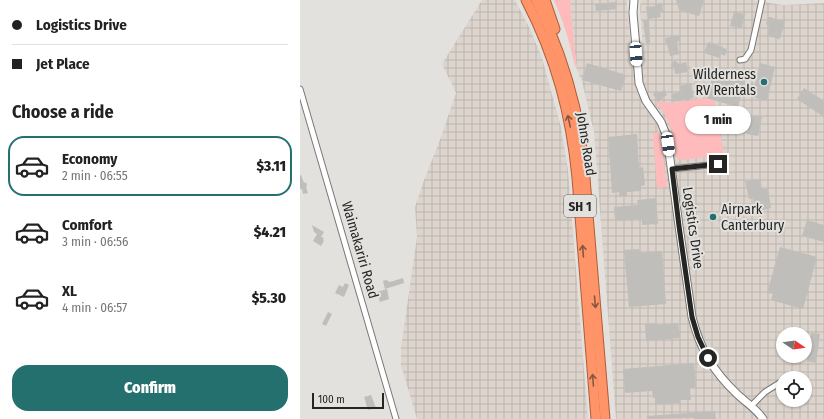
<!DOCTYPE html>
<html lang="en">
<head>
<meta charset="utf-8">
<style>
  :root { --surface:#fff; --page:#f6f6f6; --text:#222; --muted:#767676; --line:#e0e0e0; --accent:#24706f }
  body { margin:0; font-family:"Fira Sans Condensed",sans-serif; background:var(--page); color:var(--text); height:100vh; display:flex; flex-direction:column; font-size:15px; white-space:nowrap }
  * { box-sizing:border-box; margin:0 }
  p { font-size:13px; color:var(--muted) }
  .icon { flex:none; width:22px; height:22px; fill:none; stroke:currentColor; stroke-width:2; stroke-linecap:round; stroke-linejoin:round }
  .map { position:relative; flex:1; overflow:hidden }
  .details { display:flex; flex-direction:column; background:var(--surface); width:300px }
  .details>* { flex:none }
  .banner { display:grid; align-content:center; height:88px; padding:0 12px; background:var(--surface) }
  .needle { width:26px; rotate:103deg }
  .tools { position:absolute; left:476px; top:327px; display:grid; gap:8px }
  .tools a { display:grid; place-items:center; width:36px; height:36px; border-radius:50%; background:var(--surface); box-shadow:0 1px 3px #0004; font-size:20px }
  .scale { position:absolute; left:12px; bottom:10px; width:72px; box-sizing:border-box; padding-left:4px; border:2px solid #252524; border-top:0; font-size:11px; line-height:14px; white-space:nowrap; color:#252524; -webkit-text-stroke:3px #e3e1de; paint-order:stroke }
  .end { position:absolute; width:18px; height:18px; margin:-9px; border:5px solid #252524; background:#fff; box-shadow:0 0 0 2px #fff }
  .from { border-radius:50% }
  .bubble { position:absolute; height:28px; border-radius:14px; background:var(--surface); box-shadow:0 1px 3px #0004; font-size:13px; font-weight:800; line-height:28px; text-align:center }
  .car { position:absolute; width:12px; height:24px; margin:-12px -6px; border-radius:5px; box-shadow:0 0 3px 1px #0007; background:linear-gradient(#fff 24%,#345 0 40%,#fff 0 76%,#345 0 86%,#fff 0) }
  .banner b { display:flex; align-items:center; gap:14px; height:38px; font-size:15px }
  .banner b+b { border-top:1px solid var(--line) }
  .banner i { width:10px; height:10px; background:var(--text) }
  ul { padding:0; list-style:none }
  li { display:flex; align-items:center; gap:12px; height:60px; margin:0 8px 6px; padding:0 4px; border:2px solid transparent; border-radius:16px }
  li div { flex:1 }
  li b { display:block; font-size:15px }
  li em { font-style:normal; font-weight:800 }
  li.selected { border-color:var(--accent) }
  li>.icon { width:36px; height:36px; stroke-width:1.5 }
  h2 { padding:0 12px; font-size:18px; line-height:48px }
  .primary-button { display:flex; gap:8px; margin-top:auto; padding:8px 12px }
  .primary-button a { flex:1; height:46px; border-radius:16px; background:var(--accent); color:#fff; font-size:16px; font-weight:800; line-height:46px; text-align:center }
  main { display:flex; flex:1; min-height:0 }
  .map>svg:first-child { display:block }
  .industrial { fill:url(#industrial-grid); fill-rule:evenodd }
  .grass { fill:#ffbabb }
  .building { fill:#bfbebb }
  .lines { fill:none; stroke-linecap:round; stroke-linejoin:round }
  .minor-casing { stroke:#7a7875; stroke-width:7 }
  .tertiary-casing { stroke:#7a7875; stroke-width:9 }
  .trunk-casing { stroke:#b15c37; stroke-width:11 }
  .minor { stroke:#fff; stroke-width:5 }
  .tertiary { stroke:#fff; stroke-width:7 }
  .trunk { stroke:#fe9467; stroke-width:9 }
  .oneway { stroke:#875742 }
  .route { stroke:#252524; stroke-width:5 }
  .poi-dot { fill:#24706f; stroke:#e3e1de; stroke-width:1.5 }
  .labels { text-anchor:middle; dominant-baseline:central; stroke-width:4; stroke-linejoin:round; paint-order:stroke }
  .shield { fill:#e3e1de; stroke:#5e5d5c; stroke-width:1 }
  .shield-label { font-size:13px; font-weight:bold; fill:#252524 }
  .poi-label { font-size:14px; fill:#252524; stroke:#e3e1de; text-anchor:end }
  .street-label { font-size:14px; fill:#252524; stroke:#e3e1de }
</style>
</head>
<body>
<main>
<section class="details">
<div class="banner">
<b><i class="from"></i>Logistics Drive</b>
<b><i></i>Jet Place</b>
</div>
<h2>Choose a ride</h2>
<ul>
<li class="selected"><svg class="icon" aria-label="car" viewBox="0 0 24 24"><path d="M5 17H2v-5l4-1 3-4h7l3 4 3 1v5h-3M9 17h6M6 11h13"/><circle cx="7" cy="17" r="2"/><circle cx="17" cy="17" r="2"/></svg><div><b>Economy</b><p>2 min · 06:55</p></div><em>$3.11</em></li>
<li><svg class="icon" aria-label="car" viewBox="0 0 24 24"><path d="M5 17H2v-5l4-1 3-4h7l3 4 3 1v5h-3M9 17h6M6 11h13"/><circle cx="7" cy="17" r="2"/><circle cx="17" cy="17" r="2"/></svg><div><b>Comfort</b><p>3 min · 06:56</p></div><em>$4.21</em></li>
<li><svg class="icon" aria-label="car" viewBox="0 0 24 24"><path d="M5 17H2v-5l4-1 3-4h7l3 4 3 1v5h-3M9 17h6M6 11h13"/><circle cx="7" cy="17" r="2"/><circle cx="17" cy="17" r="2"/></svg><div><b>XL</b><p>4 min · 06:57</p></div><em>$5.30</em></li>
</ul>
<div class="primary-button"><a>Confirm</a></div>
</section>
<div class="map">
<svg width="524" height="419" viewBox="0 0 524 419">
  <defs>
    <pattern id="industrial-grid" width="8" height="8" patternUnits="userSpaceOnUse"><rect width="8" height="8" fill="#dcd4cd"/><path d="M0 4h8M4 0v8" fill="none" stroke="#bdb6b0"/></pattern>
  </defs>
  <rect width="100%" height="100%" fill="#e3e1de"/>
  <!-- industrial -->
  <g class="industrial">
    <polygon points="182,0 215,0 230,29 242,58 261,127 268,170 288,419 117,419 101,365 101,348 117,237 115,207 123,183 141,137 156,93 142,64"/>
    <path d="M270,0H328L327,4L332,60L344,64L340,7L341,0H453L483,5L524,3V419H316L294,132L282,82L277,70L274,45ZM483,334H505V356H483ZM483,378H505V400H483Z"/>
  </g>
  <!-- grass -->
  <g class="grass">
    <path d="M254,0H270L274,45L277,70C273,61 272,52 269,42C265,28 260,14 254,0Z"/>
    <path d="M407,98L414,100L424,155L382,160L378,159L376,156C373,133 371,119 355,101L373,103Z"/>
    <polygon points="359,132 361,141 367,187 357,188 353,133"/>
  </g>
  <!-- building -->
  <g class="building">
    <polygon points="376,0 404,0 399,16 379,10"/>
    <polygon points="316,2 317,9 296,11 295,4"/>
    <polygon points="362,3 363,12 360,12 361,17 348,19 346,7 356,6 356,4"/>
    <polygon points="434,12 445,14 442,28 430,26"/>
    <polygon points="468,17 471,17 472,18 485,21 480,39 467,36 469,25 466,24"/>
    <polygon points="343,20 349,20 350,43 346,43"/>
    <polygon points="379,35 380,41 377,42 379,54 370,56 367,44 366,44 365,38"/>
    <polygon points="408,42 423,47 423,48 427,49 425,56 421,54 420,58 404,53"/>
    <polygon points="375,60 379,64 386,62 388,72 375,74 374,67 372,68 371,64"/>
    <polygon points="287,63 326,75 321,91 282,80"/>
    <polygon points="460,63 475,67 467,101 452,97"/>
    <polygon points="414,72 445,81 438,107 406,98"/>
    <polygon points="391,83 394,98 373,102 372,94 381,92 380,86"/>
    <polygon points="504,88 524,101 524,117 497,99"/>
    <polygon points="364,90 367,95 362,98 363,99 358,102 353,94 358,91 359,93"/>
    <polygon points="452,115 462,117 458,136 447,134"/>
    <polygon points="337,134 339,168 343,167 345,185 341,186 341,191 327,192 327,196 319,197 319,192 312,193 308,137"/>
    <polygon points="0,175 1,175 4,183 6,182 7,186 6,187 8,193 3,194 2,189 0,189"/>
    <polygon points="460,179 462,189 468,188 471,208 455,212 453,198 449,199 445,181"/>
    <polygon points="356,198 358,224 342,225 342,219 315,221 314,207 338,205 337,200"/>
    <polygon points="507,220 524,225 524,242 502,236"/>
    <polygon points="12,225 24,232 21,237 24,238 23,240 24,241 21,246 13,241 17,234 14,232"/>
    <polygon points="480,247 517,257 503,309 471,300 473,294 467,293"/>
    <polygon points="339,249 339,253 362,251 366,304 329,307 324,250"/>
    <polygon points="103,278 104,283 85,289 83,281 86,280 90,282"/>
    <polygon points="45,283 49,285 44,297 35,293 39,285 43,287"/>
    <polygon points="87,289 89,299 80,302 77,292"/>
    <polygon points="28,312 32,314 26,326 22,324"/>
    <polygon points="358,323 358,325 378,323 380,338 346,341 345,324"/>
    <polygon points="511,333 520,334 516,363 507,361"/>
    <polygon points="394,363 396,387 390,388 391,400 380,400 381,403 355,405 355,398 353,398 352,391 325,393 323,369"/>
    <polygon points="71,395 76,408 68,410 64,397"/>
    <polygon points="415,411 416,419 394,419 394,418 347,419 347,416"/>
  </g>
  <g class="lines">
    <!-- minor casing -->
    <g class="minor-casing">
      <g id="minor">
        <polyline points="440,60 445,59 451,50 462,0"/>
        <polyline points="0,89 96,419"/>
        <polyline points="372,169 418,164"/>
        <polyline points="451,406 465,392 481,382"/>
      </g>
    </g>
    <!-- tertiary casing -->
    <g class="tertiary-casing">
      <path id="tertiary" d="M334,0L333,13L338,70L339,83L342,91L346,101L361,122L367,137L379,226L392,317C400,349 413,371 436,393C445,402 456,408 463,419"/>
    </g>
    <!-- trunk casing -->
    <g class="trunk-casing">
      <g id="trunk">
        <path d="M226,0C256,58 271,114 277,178L296,419"/>
        <path d="M236,0C253,34 266,70 275,108C279,127 282,146 284,166L305,419"/>
        <polyline points="245,0 255,29"/>
      </g>
    </g>
    <!-- minor -->
    <use href="#minor" class="minor"/>
    <!-- tertiary -->
    <use href="#tertiary" class="tertiary"/>
    <!-- trunk -->
    <use href="#trunk" class="trunk"/>
  </g>
  <!-- one-way arrows -->
  <defs><path id="oneway-shaft" d="M-6 0H5M1.5-3L5.5 0L1.5 3" fill="none" stroke-width="1.6" stroke-linecap="round" stroke-linejoin="round"/></defs>
  <g class="oneway">
    <use href="#oneway-shaft" transform="translate(269 121) rotate(-102)"/>
    <use href="#oneway-shaft" transform="translate(283 251) rotate(-94)"/>
    <use href="#oneway-shaft" transform="translate(295 302) rotate(85)"/>
    <use href="#oneway-shaft" transform="translate(293 380) rotate(-94)"/>
  </g>
  <g class="lines">
    <!-- route -->
    <polyline class="route" points="408,358 398,337 392,317 379,226 372,169 418,164"/>
  </g>
  <!-- markers -->
  <g class="poi-dot">
    <circle cx="464" cy="82" r="4"/>
    <circle cx="413" cy="217" r="4"/>
  </g>
  <g class="labels">
    <!-- shield labels -->
    <rect class="shield" x="264" y="195" width="32" height="22" rx="3"/>
    <g class="shield-label">
      <text x="280" y="206">SH 1</text>
    </g>
    <!-- poi labels -->
    <g class="poi-label">
      <text x="456" y="74">Wilderness<tspan x="456" dy="16">RV Rentals</tspan></text>
      <text x="421" y="209" text-anchor="start">Airpark<tspan x="421" dy="16">Canterbury</tspan></text>
    </g>
    <!-- street labels -->
    <g class="street-label">
      <text transform="translate(286 144) rotate(81)">Johns Road</text>
      <text transform="translate(393 228) rotate(82)">Logistics Drive</text>
      <text transform="translate(60 250) rotate(74)">Waimakariri Road</text>
    </g>
  </g>
</svg>
<div class="tools">
<a><svg class="needle" viewBox="-14 -14 28 28"><path d="M0-13l5 13h-10z" fill="#e53935"/><path d="M0 13l5-13h-10z" fill="#767676"/></svg></a>
<a><svg class="icon" aria-label="locate" viewBox="0 0 24 24"><circle cx="12" cy="12" r="6"/><path d="M12 2v4M12 18v4M2 12h4M18 12h4"/></svg></a>
</div>
<div class="scale">100 m</div>
<i class="end from" style="left:408px;top:358px"></i>
<i class="end" style="left:418px;top:164px"></i>
<div class="bubble" style="left:385px;top:106px;width:66px">1 min</div>
<i class="car" style="left:336px;top:54px;rotate:176deg"></i>
<i class="car" style="left:368px;top:144px;rotate:172deg"></i>
</div>
</main>
</body>
</html>
